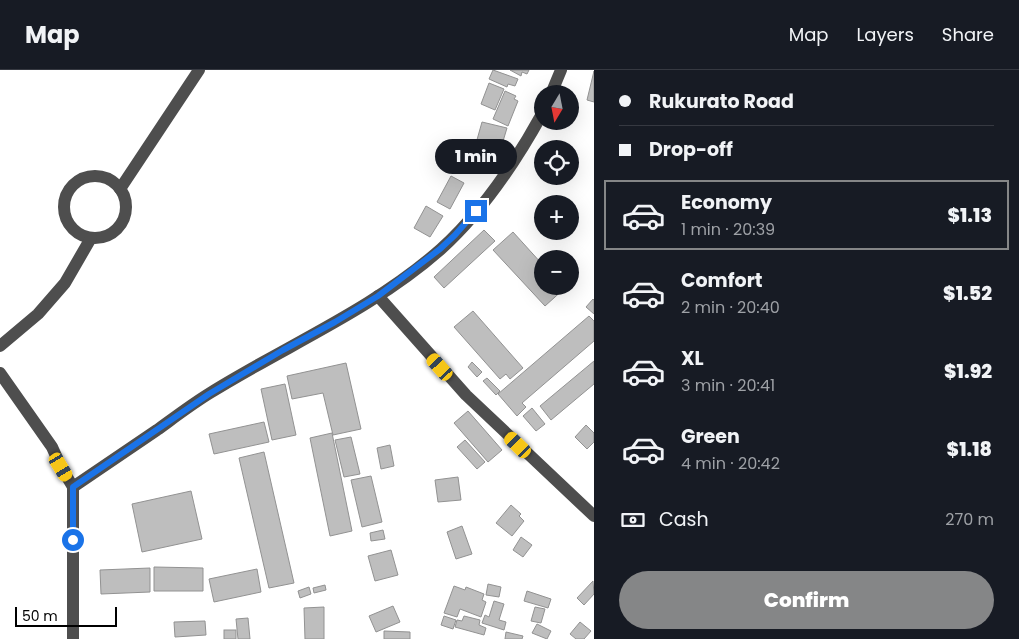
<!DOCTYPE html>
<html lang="en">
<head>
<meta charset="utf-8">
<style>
  :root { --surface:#171b24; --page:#20242c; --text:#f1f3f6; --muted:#9ea1a6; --line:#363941; --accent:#858687 }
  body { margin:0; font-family:Poppins,sans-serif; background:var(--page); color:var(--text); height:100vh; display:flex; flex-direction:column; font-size:19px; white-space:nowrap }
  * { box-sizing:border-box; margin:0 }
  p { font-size:16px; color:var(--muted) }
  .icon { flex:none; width:28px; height:28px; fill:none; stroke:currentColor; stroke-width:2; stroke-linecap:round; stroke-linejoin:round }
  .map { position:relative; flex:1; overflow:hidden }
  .drawer { display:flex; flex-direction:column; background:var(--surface); width:425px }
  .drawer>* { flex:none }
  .top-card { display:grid; align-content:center; height:110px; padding:0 25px; background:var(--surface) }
  .needle { width:32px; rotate:190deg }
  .fabs { position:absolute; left:534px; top:15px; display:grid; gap:10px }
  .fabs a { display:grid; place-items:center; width:45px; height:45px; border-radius:50%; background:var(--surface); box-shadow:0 5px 20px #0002; font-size:25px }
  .scale { position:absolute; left:15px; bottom:12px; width:102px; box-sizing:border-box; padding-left:5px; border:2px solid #000; border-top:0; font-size:14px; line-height:18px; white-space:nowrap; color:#000; -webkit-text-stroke:4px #fff; paint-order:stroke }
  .end { position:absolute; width:22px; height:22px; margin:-11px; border:6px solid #1a73e8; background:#fff; box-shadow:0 0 0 2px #fff }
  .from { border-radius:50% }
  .bubble { position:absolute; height:35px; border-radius:18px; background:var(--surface); box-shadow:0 5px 20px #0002; font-size:16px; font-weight:800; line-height:35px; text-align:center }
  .car { position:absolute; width:15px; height:30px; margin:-15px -8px; border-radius:6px; box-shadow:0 0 4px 1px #0007; background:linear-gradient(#f5c518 24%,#345 0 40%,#f5c518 0 76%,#345 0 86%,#f5c518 0) }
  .top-card b { display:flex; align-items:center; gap:18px; height:48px; font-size:19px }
  .top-card b+b { border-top:1px solid var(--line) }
  .top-card i { width:12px; height:12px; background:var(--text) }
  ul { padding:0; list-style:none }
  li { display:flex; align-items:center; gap:15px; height:70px; margin:0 10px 8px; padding:0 15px; border:2px solid transparent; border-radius:0px }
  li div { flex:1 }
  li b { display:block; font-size:19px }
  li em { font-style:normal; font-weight:800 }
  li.active { border-color:var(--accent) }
  li>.icon { width:45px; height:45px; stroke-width:1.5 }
  .pay { display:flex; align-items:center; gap:12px; height:55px; padding:0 25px; font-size:19px }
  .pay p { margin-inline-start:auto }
  .action { display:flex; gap:10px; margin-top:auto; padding:10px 25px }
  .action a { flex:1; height:58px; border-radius:30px; background:var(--accent); color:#fff; font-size:20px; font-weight:800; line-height:58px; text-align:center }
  header { display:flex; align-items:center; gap:30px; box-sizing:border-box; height:70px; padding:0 25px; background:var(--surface); border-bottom:1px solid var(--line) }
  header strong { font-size:24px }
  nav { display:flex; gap:28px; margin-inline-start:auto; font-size:18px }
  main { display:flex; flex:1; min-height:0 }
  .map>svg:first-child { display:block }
  .building { fill:#bebebe; stroke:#929292 }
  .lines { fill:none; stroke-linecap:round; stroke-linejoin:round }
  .minor { stroke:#4e4e4e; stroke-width:12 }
  .route { stroke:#1a73e8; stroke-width:6 }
</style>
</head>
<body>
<header>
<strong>Map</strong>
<nav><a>Map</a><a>Layers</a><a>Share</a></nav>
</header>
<main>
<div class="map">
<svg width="594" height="569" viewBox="0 0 594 569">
  <rect width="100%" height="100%" fill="#fff"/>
  <!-- building -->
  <g class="building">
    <polygon points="493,0 518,9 515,16 508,14 507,17 489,9"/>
    <polygon points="510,0 529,0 527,4 522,2 521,6"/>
    <polygon points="594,1 594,32 587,30"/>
    <polygon points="489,13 504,19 495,40 481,34"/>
    <polygon points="505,21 516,26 514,29 518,31 508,56 493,49"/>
    <polygon points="482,52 507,58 497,91 473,84"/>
    <polygon points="451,106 464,113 450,139 437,132"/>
    <polygon points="426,136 443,146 430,167 414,158"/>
    <polygon points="484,160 495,171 444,218 434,207"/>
    <polygon points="513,162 542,194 542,216 563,216 565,218 545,236 493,180"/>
    <polygon points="593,229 594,230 594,244 586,237"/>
    <polygon points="473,241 523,298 510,309 506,304 500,309 454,257"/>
    <polygon points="589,246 594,251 594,271 522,333 526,337 517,346 498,324"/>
    <polygon points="594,291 594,314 551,350 540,336"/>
    <polygon points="472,292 482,302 477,307 468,297"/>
    <polygon points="346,293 361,359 333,365 323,323 292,329 287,306"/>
    <polygon points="487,308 500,321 496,325 483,311"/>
    <polygon points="285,314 296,365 272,370 261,319"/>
    <polygon points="532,338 545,354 536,361 523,346"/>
    <polygon points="468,341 502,380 488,392 454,353"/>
    <polygon points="264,352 269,372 214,384 209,364"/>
    <polygon points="586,355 594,363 594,372 587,379 575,367"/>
    <polygon points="332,363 352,461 330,466 310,368"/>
    <polygon points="351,367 360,404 344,407 335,370"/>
    <polygon points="465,370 485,392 477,399 457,377"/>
    <polygon points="390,375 394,396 381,399 377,378"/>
    <polygon points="264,382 294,513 269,518 239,388"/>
    <polygon points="371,406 382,452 362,457 351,410"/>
    <polygon points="458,407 461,430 438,432 435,410"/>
    <polygon points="191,421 202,469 142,482 132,434"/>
    <polygon points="511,435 521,444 519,446 524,451 512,466 496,453"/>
    <polygon points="462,456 472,484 456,489 447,462"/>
    <polygon points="383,460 385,469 371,471 370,463"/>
    <polygon points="521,467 532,475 523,487 513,480"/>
    <polygon points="391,480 398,505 375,511 368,486"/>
    <polygon points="154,497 203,498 203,521 154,521"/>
    <polygon points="150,498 150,522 101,524 100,500"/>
    <polygon points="257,499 261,522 214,532 209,509"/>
    <polygon points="593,511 594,524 584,535 577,528"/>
    <polygon points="488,514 501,517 499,527 486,525"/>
    <polygon points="325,515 326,520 314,523 313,518"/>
    <polygon points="454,516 465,520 466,517 484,524 482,530 486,532 481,547 460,539 457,547 444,543"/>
    <polygon points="309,517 311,524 300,528 298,521"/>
    <polygon points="527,521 551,529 548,538 524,531"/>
    <polygon points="494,531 504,534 499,550 506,552 504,560 482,553 485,545 489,547"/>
    <polygon points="393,536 400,552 376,562 369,546"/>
    <polygon points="324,537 324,569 305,569 304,538"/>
    <polygon points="535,537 545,539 541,553 531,551"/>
    <polygon points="444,546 456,550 453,559 441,555"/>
    <polygon points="464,546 480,550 479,555 486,558 484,565 455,557 457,550 462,551"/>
    <polygon points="248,548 250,569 238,569 236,549"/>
    <polygon points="205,551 206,565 175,567 174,552"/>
    <polygon points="580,552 591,561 584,569 576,569 570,564"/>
    <polygon points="537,554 551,561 547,569 532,563"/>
    <rect x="224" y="560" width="12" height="9"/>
    <polygon points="384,561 410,562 410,569 384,569"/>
    <polygon points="506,562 523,566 522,569 505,569"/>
  </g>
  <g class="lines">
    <!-- minor -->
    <g class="minor">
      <polyline points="551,24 561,0"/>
      <circle cx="95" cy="137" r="31"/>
      <polyline points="120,119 199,0"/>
      <polyline points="378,226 466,325 594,446"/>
      <polyline points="0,276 38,244 65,213 91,168"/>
      <polyline points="0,303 52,377 61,397 73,417 73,569"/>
      <path d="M73,417C101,398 129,379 157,360C175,347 192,334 210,323C287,275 372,240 441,179C483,141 515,93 542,44"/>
    </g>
  </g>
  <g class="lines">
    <!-- route -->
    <polyline class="route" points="73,470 73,417 209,324 283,280 335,252 378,226 440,179 455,165 476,141"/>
  </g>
</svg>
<div class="fabs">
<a><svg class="needle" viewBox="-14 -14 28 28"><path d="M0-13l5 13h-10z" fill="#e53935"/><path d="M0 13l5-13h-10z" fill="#9ea1a6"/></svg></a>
<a><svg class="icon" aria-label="locate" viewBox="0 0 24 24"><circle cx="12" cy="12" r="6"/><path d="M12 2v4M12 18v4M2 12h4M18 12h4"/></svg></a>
<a>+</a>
<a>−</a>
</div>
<div class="scale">50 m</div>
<i class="end from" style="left:73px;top:470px"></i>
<i class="end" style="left:476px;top:141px"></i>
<div class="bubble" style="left:435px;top:69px;width:82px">1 min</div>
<i class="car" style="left:440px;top:297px;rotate:318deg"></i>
<i class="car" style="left:518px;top:375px;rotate:314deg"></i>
<i class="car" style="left:61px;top:397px;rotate:149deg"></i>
</div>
<section class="drawer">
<div class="top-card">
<b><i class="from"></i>Rukurato Road</b>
<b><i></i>Drop-off</b>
</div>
<ul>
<li class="active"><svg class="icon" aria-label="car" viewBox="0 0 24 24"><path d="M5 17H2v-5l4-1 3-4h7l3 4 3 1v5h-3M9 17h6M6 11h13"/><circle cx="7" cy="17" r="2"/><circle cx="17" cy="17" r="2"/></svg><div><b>Economy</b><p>1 min · 20:39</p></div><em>$1.13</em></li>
<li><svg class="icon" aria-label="car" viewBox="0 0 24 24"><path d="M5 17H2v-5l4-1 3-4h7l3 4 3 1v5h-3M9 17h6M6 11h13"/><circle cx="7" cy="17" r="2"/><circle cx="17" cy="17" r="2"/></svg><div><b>Comfort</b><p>2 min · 20:40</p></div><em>$1.52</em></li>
<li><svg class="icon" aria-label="car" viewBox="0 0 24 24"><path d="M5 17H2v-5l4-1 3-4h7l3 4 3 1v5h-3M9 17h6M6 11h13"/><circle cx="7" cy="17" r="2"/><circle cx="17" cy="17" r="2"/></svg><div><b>XL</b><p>3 min · 20:41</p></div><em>$1.92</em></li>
<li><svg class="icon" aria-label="car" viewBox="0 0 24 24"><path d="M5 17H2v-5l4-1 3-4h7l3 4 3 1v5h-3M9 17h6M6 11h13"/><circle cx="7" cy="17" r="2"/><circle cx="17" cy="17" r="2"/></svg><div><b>Green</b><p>4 min · 20:42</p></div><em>$1.18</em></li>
</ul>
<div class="pay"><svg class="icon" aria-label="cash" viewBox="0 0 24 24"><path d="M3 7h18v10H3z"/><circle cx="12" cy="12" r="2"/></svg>Cash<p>270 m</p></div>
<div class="action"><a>Confirm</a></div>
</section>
</main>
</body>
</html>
